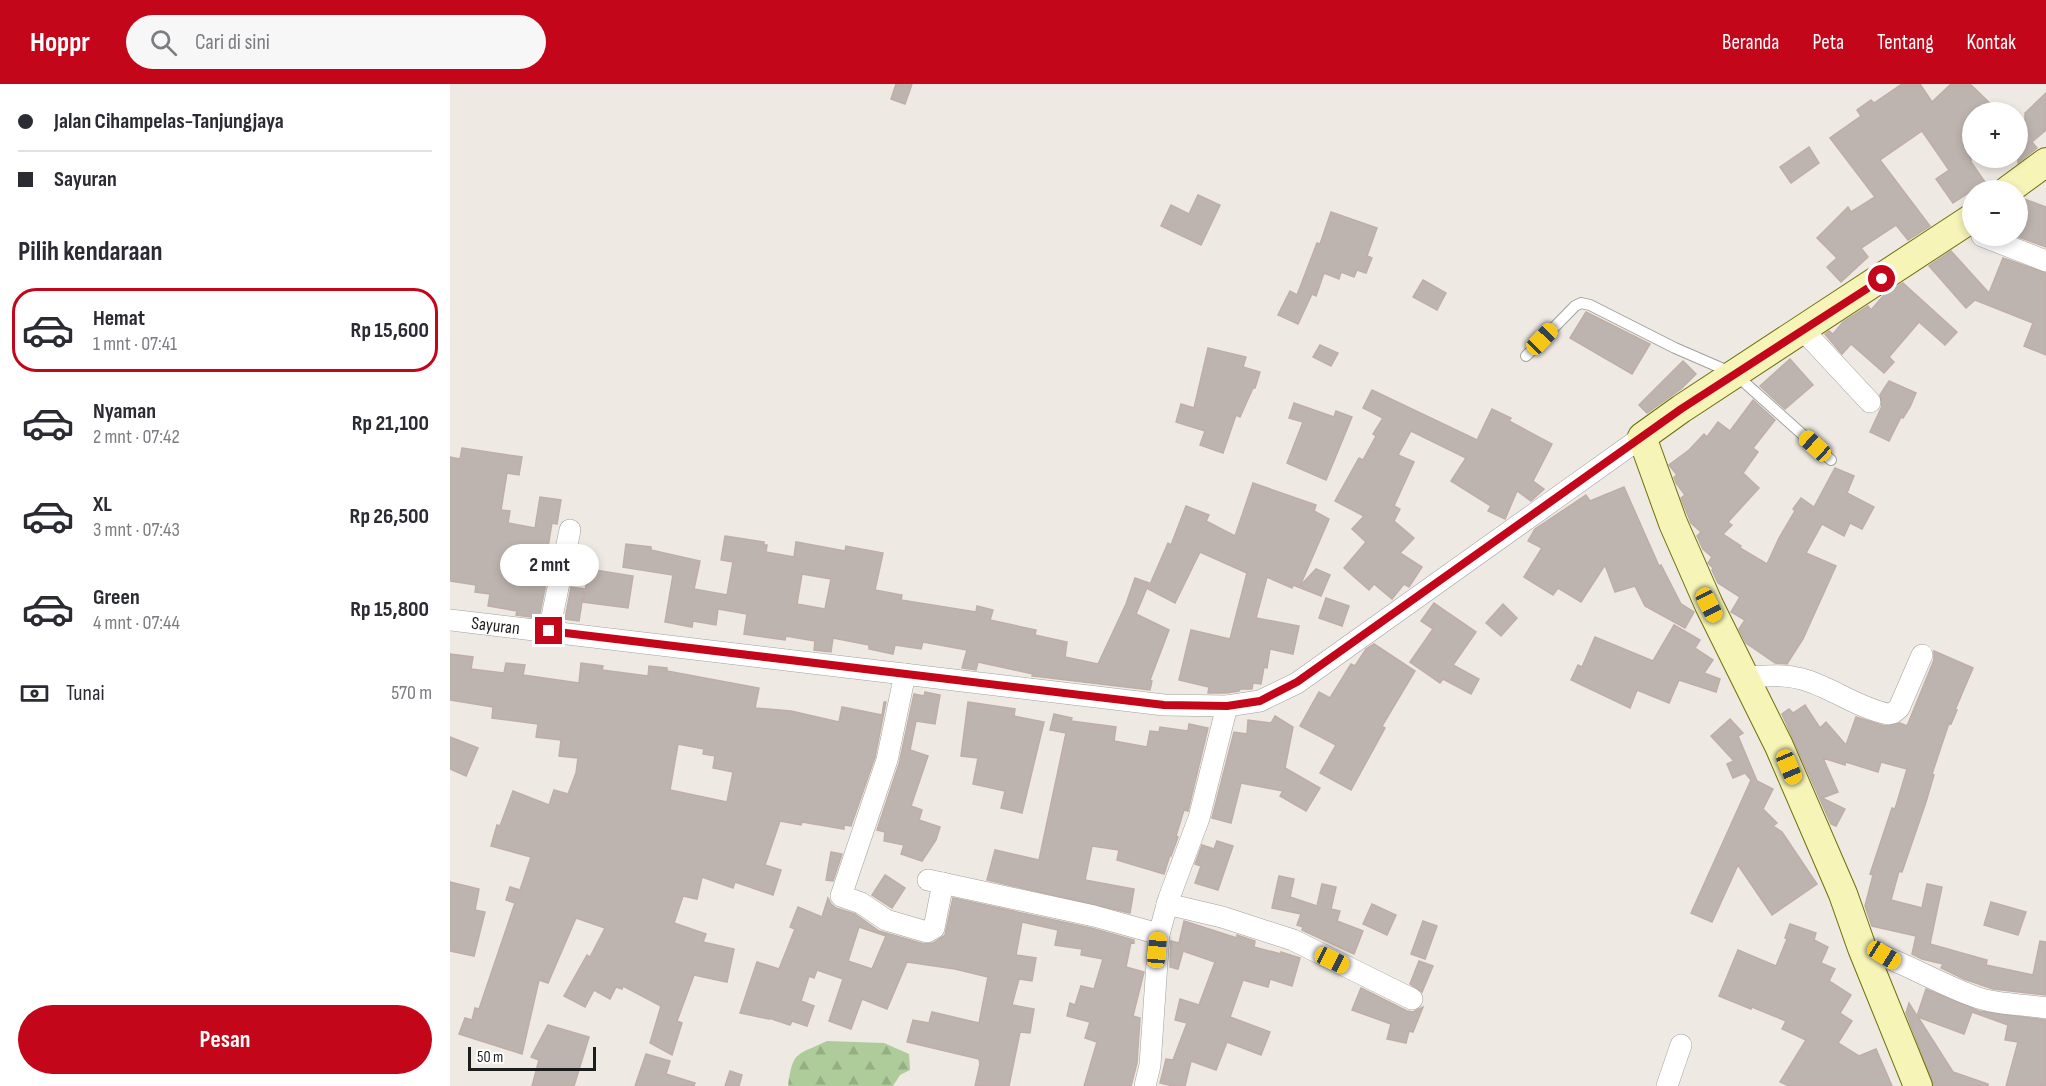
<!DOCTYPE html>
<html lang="id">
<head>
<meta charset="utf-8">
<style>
  :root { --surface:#fff; --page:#f7f7f7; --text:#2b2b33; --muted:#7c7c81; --line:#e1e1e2; --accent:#c3061a }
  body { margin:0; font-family:"Sofia Sans Condensed",sans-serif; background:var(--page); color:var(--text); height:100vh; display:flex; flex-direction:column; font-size:22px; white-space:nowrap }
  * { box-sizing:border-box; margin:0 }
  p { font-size:20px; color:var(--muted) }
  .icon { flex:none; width:33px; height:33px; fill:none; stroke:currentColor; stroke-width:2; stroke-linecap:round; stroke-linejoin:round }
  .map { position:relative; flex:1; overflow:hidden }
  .side { display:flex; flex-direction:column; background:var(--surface); width:450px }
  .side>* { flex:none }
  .guide { display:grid; align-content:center; height:132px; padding:0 18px; background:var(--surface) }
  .tools { position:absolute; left:1512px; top:18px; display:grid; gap:12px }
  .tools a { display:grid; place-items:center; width:66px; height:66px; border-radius:50%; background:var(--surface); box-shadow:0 3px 9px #0003; font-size:30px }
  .scale { position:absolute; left:18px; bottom:15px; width:128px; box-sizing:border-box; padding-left:6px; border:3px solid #1d1d1d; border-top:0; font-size:16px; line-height:21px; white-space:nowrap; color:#1d1d1d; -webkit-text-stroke:4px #fff; paint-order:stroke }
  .end { position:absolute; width:27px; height:27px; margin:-14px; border:8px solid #c3061a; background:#fff; box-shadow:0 0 0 3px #fff }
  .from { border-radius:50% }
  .bubble { position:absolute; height:42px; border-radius:21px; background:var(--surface); box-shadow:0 3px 9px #0003; font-size:20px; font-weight:700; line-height:42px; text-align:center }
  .car { position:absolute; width:18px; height:36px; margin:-18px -9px; border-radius:8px; box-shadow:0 0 4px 2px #0007; background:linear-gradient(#f5c518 24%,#345 0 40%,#f5c518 0 76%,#345 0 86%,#f5c518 0) }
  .guide b { display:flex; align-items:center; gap:21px; height:57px; font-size:22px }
  .guide b+b { border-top:2px solid var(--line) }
  .guide i { width:15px; height:15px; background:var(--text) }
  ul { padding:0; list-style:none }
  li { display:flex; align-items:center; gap:18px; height:84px; margin:0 12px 9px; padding:0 6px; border:3px solid transparent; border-radius:24px }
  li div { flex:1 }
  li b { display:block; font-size:22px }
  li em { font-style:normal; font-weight:700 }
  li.active { border-color:var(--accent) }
  li>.icon { width:54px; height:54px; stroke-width:1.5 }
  h2 { padding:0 18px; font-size:27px; line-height:72px }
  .pay { display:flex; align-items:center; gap:15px; height:66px; padding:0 18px; font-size:22px }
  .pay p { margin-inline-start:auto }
  .cta { display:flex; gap:12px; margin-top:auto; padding:12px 18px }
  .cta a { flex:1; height:69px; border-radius:36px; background:var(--accent); color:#fff; font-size:24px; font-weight:700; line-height:69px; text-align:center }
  header { display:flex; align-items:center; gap:36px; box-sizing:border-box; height:84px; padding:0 30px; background:var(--accent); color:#fff }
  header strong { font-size:28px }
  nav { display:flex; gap:33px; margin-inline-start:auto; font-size:21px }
  .search { width:420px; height:54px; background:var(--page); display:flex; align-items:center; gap:15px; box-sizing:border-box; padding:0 21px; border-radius:33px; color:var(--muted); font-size:22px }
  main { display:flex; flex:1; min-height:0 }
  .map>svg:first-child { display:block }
  .forest { fill:url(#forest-firs) }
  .building { fill:#beb4af; stroke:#bfaea6; stroke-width:1.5; fill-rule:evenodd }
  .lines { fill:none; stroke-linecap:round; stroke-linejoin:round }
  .service-casing { stroke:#a1a1a1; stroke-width:12 }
  .minor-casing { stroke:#a1a1a1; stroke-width:22 }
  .secondary-casing { stroke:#6f6f08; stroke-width:30 }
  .service { stroke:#fff; stroke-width:10 }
  .minor { stroke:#fff; stroke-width:21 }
  .secondary { stroke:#f7f4b7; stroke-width:28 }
  .route { stroke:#c3061a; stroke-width:8 }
  .labels { text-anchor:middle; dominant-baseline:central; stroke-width:4.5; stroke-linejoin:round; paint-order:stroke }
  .street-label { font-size:18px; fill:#1d1d1d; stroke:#fff }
</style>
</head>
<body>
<header>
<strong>Hoppr</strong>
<div class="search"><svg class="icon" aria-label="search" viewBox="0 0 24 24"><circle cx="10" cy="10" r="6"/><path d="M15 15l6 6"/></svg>Cari di sini</div>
<nav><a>Beranda</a><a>Peta</a><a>Tentang</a><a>Kontak</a></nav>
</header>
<main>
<section class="side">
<div class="guide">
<b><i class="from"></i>Jalan Cihampelas-Tanjungjaya</b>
<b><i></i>Sayuran</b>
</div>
<h2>Pilih kendaraan</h2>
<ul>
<li class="active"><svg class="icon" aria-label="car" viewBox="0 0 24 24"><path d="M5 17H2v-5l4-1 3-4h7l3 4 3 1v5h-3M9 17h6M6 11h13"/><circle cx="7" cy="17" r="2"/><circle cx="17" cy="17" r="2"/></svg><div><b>Hemat</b><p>1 mnt · 07:41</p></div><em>Rp 15,600</em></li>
<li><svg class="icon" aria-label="car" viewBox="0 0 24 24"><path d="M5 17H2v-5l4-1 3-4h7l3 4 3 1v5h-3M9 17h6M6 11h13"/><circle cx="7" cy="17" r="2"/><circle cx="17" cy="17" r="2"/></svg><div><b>Nyaman</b><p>2 mnt · 07:42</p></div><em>Rp 21,100</em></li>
<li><svg class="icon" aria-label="car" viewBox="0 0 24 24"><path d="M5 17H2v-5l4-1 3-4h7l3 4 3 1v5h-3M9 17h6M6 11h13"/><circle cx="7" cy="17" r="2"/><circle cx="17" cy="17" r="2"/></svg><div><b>XL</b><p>3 mnt · 07:43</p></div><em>Rp 26,500</em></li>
<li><svg class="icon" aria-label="car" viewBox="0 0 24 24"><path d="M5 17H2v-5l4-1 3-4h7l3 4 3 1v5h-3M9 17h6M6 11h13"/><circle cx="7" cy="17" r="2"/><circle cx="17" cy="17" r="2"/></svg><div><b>Green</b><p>4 mnt · 07:44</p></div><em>Rp 15,800</em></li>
</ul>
<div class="pay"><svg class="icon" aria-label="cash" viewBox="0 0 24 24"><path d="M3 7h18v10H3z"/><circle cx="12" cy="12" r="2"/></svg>Tunai<p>570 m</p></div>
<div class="cta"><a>Pesan</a></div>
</section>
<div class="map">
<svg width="1596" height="1002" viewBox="0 0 1596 1002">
  <defs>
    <pattern id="forest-firs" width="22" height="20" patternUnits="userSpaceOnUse" patternTransform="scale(1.5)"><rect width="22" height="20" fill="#adcc99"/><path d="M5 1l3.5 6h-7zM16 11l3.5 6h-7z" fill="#94af83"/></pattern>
  </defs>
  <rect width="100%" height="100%" fill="#eee9e3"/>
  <!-- forest -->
  <path class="forest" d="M377,957L434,959L459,970L460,986L450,991L443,1002H338C343,966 346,972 377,957Z"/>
  <!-- building -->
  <g class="building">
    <polygon points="446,0 462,0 455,20 441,15"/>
    <polygon points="1452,0 1470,0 1482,18 1501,0 1520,0 1549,28 1522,28 1521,78 1535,98 1503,119 1486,95 1499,86 1472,47 1430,76 1480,142 1458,156 1446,141 1411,164 1418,173 1391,198 1377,183 1387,174 1367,154 1398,123 1401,128 1425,113 1380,54 1411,32 1407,26 1421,16 1424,19"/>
    <polygon points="1596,9 1596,46 1582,58 1587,64 1568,79 1568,32 1575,40 1575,29"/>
    <polygon points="1359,63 1369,79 1341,99 1330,83"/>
    <polygon points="748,111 770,121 751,161 711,142 721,121 739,130"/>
    <polygon points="1574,115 1596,123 1596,163 1566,152 1568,152 1568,127"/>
    <polygon points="881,128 927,144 917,172 922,174 916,189 907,186 904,193 891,188 889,195 874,189 866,212 862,210 848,240 828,231 840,207 847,211 867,159 870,160"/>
    <polygon points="1501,167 1539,209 1553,174 1596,189 1596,271 1574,262 1583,239 1525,216 1516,224 1479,182"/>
    <polygon points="973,196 996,209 987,226 963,213"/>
    <polygon points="1453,199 1507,248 1495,261 1469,238 1439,273 1444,278 1434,289 1401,260 1392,270 1375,250 1379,247 1383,250 1393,238 1418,222 1421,226 1434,211"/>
    <polygon points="1136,228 1200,260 1182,290 1120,254"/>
    <polygon points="870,261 888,269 881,282 863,273"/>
    <polygon points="758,264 796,273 793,283 810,288 805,304 803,304 790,333 786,331 773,369 750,361 755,347 726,338 731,320 744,324"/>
    <polygon points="1340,275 1363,301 1335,325 1310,302"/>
    <polygon points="1233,277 1246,290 1231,305 1197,329 1189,321"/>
    <polygon points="1439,297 1466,309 1460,323 1453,334 1451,333 1439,357 1420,348 1432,322 1430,311"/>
    <polygon points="922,306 1027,356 1042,325 1061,334 1059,337 1102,360 1083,397 1094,405 1081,417 1067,407 1055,435 1038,427 1041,422 1001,397 1016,374 961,347 948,371 964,378 944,422 950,425 944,437 964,454 950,469 972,483 959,503 954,500 942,515 924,500 919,506 894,484 916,458 902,445 914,432 885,417 909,374 913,376 926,352 923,350 933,334 913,324"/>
    <polygon points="1303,316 1325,336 1303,364 1308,368 1293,389 1309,404 1278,438 1282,441 1273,450 1291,462 1290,464 1317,480 1329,454 1345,427 1343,425 1351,414 1364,423 1385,384 1404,392 1397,409 1424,423 1412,445 1400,439 1394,452 1372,440 1356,469 1386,482 1353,555 1337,580 1325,579 1296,559 1289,545 1295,536 1281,528 1290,513 1268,499 1262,486 1263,484 1258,479 1262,473 1253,465 1247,452 1251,448 1241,439 1231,414 1235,411 1226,399 1224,393 1227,391 1219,381 1239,366 1254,350 1257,353 1268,338 1280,347"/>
    <polygon points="844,319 884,333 886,327 902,333 876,396 837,379 853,338 839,334"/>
    <polygon points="12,364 72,373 69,391 57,389 51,426 60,427 58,439 85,444 90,413 111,416 107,440 102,439 96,475 98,475 93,498 96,499 89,534 66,531 67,527 38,522 40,510 25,508 26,501 0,497 0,373 10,375"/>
    <polygon points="803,399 866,421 864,427 879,435 850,502 866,485 880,491 871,512 843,501 842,504 817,493 806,534 849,542 843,570 820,565 817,584 814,583 811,600 803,599 802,605 790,605 789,607 776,609 758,609 759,603 729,596 741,546 780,555 797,489 750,468 725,519 698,505 718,459 721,461 736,422 759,431 756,437 785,452"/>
    <polygon points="1174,403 1209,482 1211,481 1231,520 1244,528 1235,544 1195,522 1185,502 1165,508 1155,481 1131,518 1108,504 1103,511 1074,493 1092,464 1078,457 1085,445 1136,411 1140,417"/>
    <path d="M275,452L314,458V461H317L316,468L344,473L346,458L395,467L396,462L433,469L425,506L452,511L451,516L526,528L527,522L543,526L540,536L586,546L585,551L617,558L615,573L648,580L676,520L685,494L699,499L686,530L719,546L700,596L702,597L700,606L582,592L583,590L528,578L526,586L512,584L517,566L473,558L471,565L445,561L443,570L419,565V561L383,554L381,568L364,566L365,557L336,552L335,556L294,550L297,530L268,525L266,541L243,537L242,543L215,538L223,491L173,483L176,460L201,463V466L250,477L244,505L277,511L283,478L271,476ZM352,490L381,495L375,525L347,520Z"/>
    <polygon points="139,485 183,492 178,524 133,518"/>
    <polygon points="121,503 134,505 129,537 115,535"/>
    <polygon points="876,514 899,522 892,542 869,534"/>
    <polygon points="984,519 1026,548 1003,581 1029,595 1021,610 993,595 990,599 960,578 983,545 971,537"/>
    <polygon points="1053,520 1067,534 1051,552 1036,539"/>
    <polygon points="1224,541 1250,556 1245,564 1263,576 1254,589 1270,595 1266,608 1229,596 1219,619 1187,606 1180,624 1121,596 1128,581 1132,583 1145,553 1203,577"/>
    <polygon points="924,560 965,587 932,642 935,644 901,706 870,689 886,661 850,642 869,608 880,614 901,580 905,582 916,565"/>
    <polygon points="1484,567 1523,584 1505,626 1507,626 1501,640 1499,639 1482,690 1484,691 1476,718 1452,788 1449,787 1441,816 1472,824 1477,800 1492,803 1480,860 1537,876 1536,881 1583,891 1590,857 1596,858 1596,911 1543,905 1514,895 1491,884 1493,880 1472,875 1462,870 1466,852 1422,842 1415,822 1423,791 1420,790 1442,724 1445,725 1457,685 1431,678 1428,688 1396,678 1395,681 1373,674 1388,708 1372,714 1395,725 1386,742 1381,740 1332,630 1339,625 1343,629 1355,621 1370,644 1376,638 1396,661 1406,633 1435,642 1450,639 1457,642 1484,576"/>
    <path d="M0,570L23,573L21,585L54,589L56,579L75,581L73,591L129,599L131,579L153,582L152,586L198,592L199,582L217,584V587L309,604L305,624L341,627L389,638L392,623L432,631L434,618H436L425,673L401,742L394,741V745L352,738L351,741L330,737L315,781L331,786L323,811L285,798L283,804L252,793L247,815L233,812L224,839L256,850L253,858L284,865L277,898L244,891L227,937L232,939L222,971L200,959L211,922L173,902L172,905L166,903L160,915L144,906L135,923L114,912L137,871L140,873L155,844L126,834L98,899L89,896L72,970L9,950L15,934L22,936L25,924L29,925L65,819L56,816L60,803L70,806L81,773L41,762L47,741L50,742L63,707L99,721L104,706L118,710L126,689L128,674L109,672L111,656L86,653L88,640L42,634L43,623L0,616ZM228,660L254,665L253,670L265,672L263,684L283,688L277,718L220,706Z"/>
    <polygon points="475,608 490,611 485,640 466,637 460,666 478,672 461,722 472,726 469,736 490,743 486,756 472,777 451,770 454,761 434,757 435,748 427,746 449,680 464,610 474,612"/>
    <polygon points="518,618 565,625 564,632 594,638 572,729 551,724 555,707 523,700 528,674 511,672"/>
    <polygon points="604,630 622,634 621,637 666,643 664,657 697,663 700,647 709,648 710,643 738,647 739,640 758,644 738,727 734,726 726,752 728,753 721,772 720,771 714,790 667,776 669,766 642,762 635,796 684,805 680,829 537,796 545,766 589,776 616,649 600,646"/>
    <polygon points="825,632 843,643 835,684 870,704 856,727 830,712 833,707 791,699 781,739 762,734 784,648 797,650 798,636 821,639"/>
    <polygon points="1280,635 1293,649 1288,652 1307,697 1323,705 1313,725 1327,739 1323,742 1332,748 1367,800 1322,831 1288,781 1262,838 1241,829 1301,696 1295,689 1283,694 1277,680 1284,677 1261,652"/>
    <polygon points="0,653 28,664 16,692 0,685"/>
    <polygon points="767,757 783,762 768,806 745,799 751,782 745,780 752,761 764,765"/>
    <polygon points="381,768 392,770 383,797 376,796"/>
    <polygon points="435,791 455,804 442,824 422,811"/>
    <polygon points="829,792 844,795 840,813 867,822 872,800 886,803 881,825 890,827 887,837 913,847 904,870 852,846 853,843 847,841 851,830 822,824"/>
    <polygon points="0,798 29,805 25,826 35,828 24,872 0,867"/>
    <path d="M378,814L381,820L386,824L405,830L429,847L474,860L483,859L495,851L503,814L641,844L684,856V859L681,858L676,883L694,888L683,932L690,934L687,979L681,1002H634L647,958L635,954L640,938L617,932L620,919L625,921L631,902L644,905L653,875L631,871L632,865L605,861L608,846L572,838L566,871L586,874L582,897L569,895L562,921L584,925L580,949L570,948L559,1002H525L530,980L529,975L457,958L463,936L479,939L482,928L529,939L538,893L505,885L457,878L437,925L412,915L401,945L379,937L393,895L367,886L364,894L359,892L351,917L364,922L357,942L342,937L340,941L319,934V935L290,929L307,878L329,885L345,845L340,843L348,823L372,833ZM409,843L436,852L422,885L398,877Z"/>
    <polygon points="1541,818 1576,828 1568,851 1534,841"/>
    <polygon points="922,820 946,831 937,851 913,840"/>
    <polygon points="734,837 787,854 787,851 805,857 804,863 831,870 831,868 850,874 842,902 820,895 818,903 793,896 780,933 820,948 811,971 777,958 766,986 741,977 735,1002 723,1002 710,999 716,975 723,976 737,939 725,936 730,915 749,921 765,878 733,867 728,885 720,883 721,857 729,859"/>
    <polygon points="973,837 987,842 975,875 961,870"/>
    <polygon points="1340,840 1366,849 1364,856 1378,863 1371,879 1385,885 1379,897 1401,911 1390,929 1402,937 1388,959 1409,972 1426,965 1442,1002 1339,1002 1330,998 1356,956 1332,945 1336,937 1302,923 1301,925 1269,912 1288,866 1326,882 1337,855 1335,854"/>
    <polygon points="969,877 983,882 972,908 960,900"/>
    <polygon points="911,904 957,927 963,928 973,923 963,948 959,947 956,959 937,955 941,940 902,926"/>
    <polygon points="1476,905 1529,927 1596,936 1596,1002 1556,1002 1568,958 1555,956 1558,941 1522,928 1514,950 1468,933 1503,988 1538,1000 1538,1002 1484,1002 1456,929 1459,919 1467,932"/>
    <polygon points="98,941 139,953 124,1002 82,1002 89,976 81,973"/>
    <polygon points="196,970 220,977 216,990 245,999 244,1002 185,1002"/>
    <polygon points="280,987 292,991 289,1002 275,1002"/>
  </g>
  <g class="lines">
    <!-- service casing -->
    <g class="service-casing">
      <polyline id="service" points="1076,272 1125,222 1131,219 1140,221 1225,264 1285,290 1381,376"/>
    </g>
    <!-- minor casing -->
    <g class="minor-casing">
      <g id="minor">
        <polyline points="1532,152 1596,177"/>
        <polyline points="1353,246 1420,318"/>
        <path id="s1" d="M0,536L714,621L777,622L810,617L847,599L1192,353"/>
        <polyline points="99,547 120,446"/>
        <polyline points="455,590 437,676 391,812 411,819 436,836 477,848 484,844 493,799"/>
        <path d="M1296,593C1315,592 1333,590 1352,595C1381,603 1408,624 1438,630L1443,629L1449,624L1472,571"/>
        <polyline points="478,796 644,832 709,850"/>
        <polyline points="717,820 772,833 843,856 962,915"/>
        <path d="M1412,864C1450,876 1485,898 1523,912C1546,921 1572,920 1596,924"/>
        <polyline points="695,1002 700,981 709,850 719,814 749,734 777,622"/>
        <polyline points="1217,1002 1231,961"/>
      </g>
    </g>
    <!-- secondary casing -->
    <g class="secondary-casing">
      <g id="secondary">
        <polyline points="1558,106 1596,78"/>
        <polyline points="1468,1002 1412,864 1393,810 1329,662 1259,521 1223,439 1192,353 1231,325 1522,134"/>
      </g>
    </g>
    <!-- service -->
    <use href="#service" class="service"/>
    <!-- minor -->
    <use href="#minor" class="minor"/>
    <!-- secondary -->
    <use href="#secondary" class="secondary"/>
  </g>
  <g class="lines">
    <!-- route -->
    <polyline class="route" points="99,547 714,621 777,622 810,617 847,598 1231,325 1432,195"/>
  </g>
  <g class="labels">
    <!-- street labels -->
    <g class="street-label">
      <text stroke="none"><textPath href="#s1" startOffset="46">Sayuran</textPath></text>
    </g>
  </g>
</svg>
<div class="tools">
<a>+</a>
<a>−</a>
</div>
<div class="scale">50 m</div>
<i class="end from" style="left:1432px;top:195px"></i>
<i class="end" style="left:99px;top:547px"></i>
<div class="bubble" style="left:50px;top:460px;width:99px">2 mnt</div>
<i class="car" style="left:1092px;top:255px;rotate:44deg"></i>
<i class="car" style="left:1365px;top:362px;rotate:312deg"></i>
<i class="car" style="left:1259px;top:521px;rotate:153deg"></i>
<i class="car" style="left:1339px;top:683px;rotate:157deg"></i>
<i class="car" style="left:707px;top:866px;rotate:5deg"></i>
<i class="car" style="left:1434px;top:871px;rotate:122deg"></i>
<i class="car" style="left:882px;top:876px;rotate:116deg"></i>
</div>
</main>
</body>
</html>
